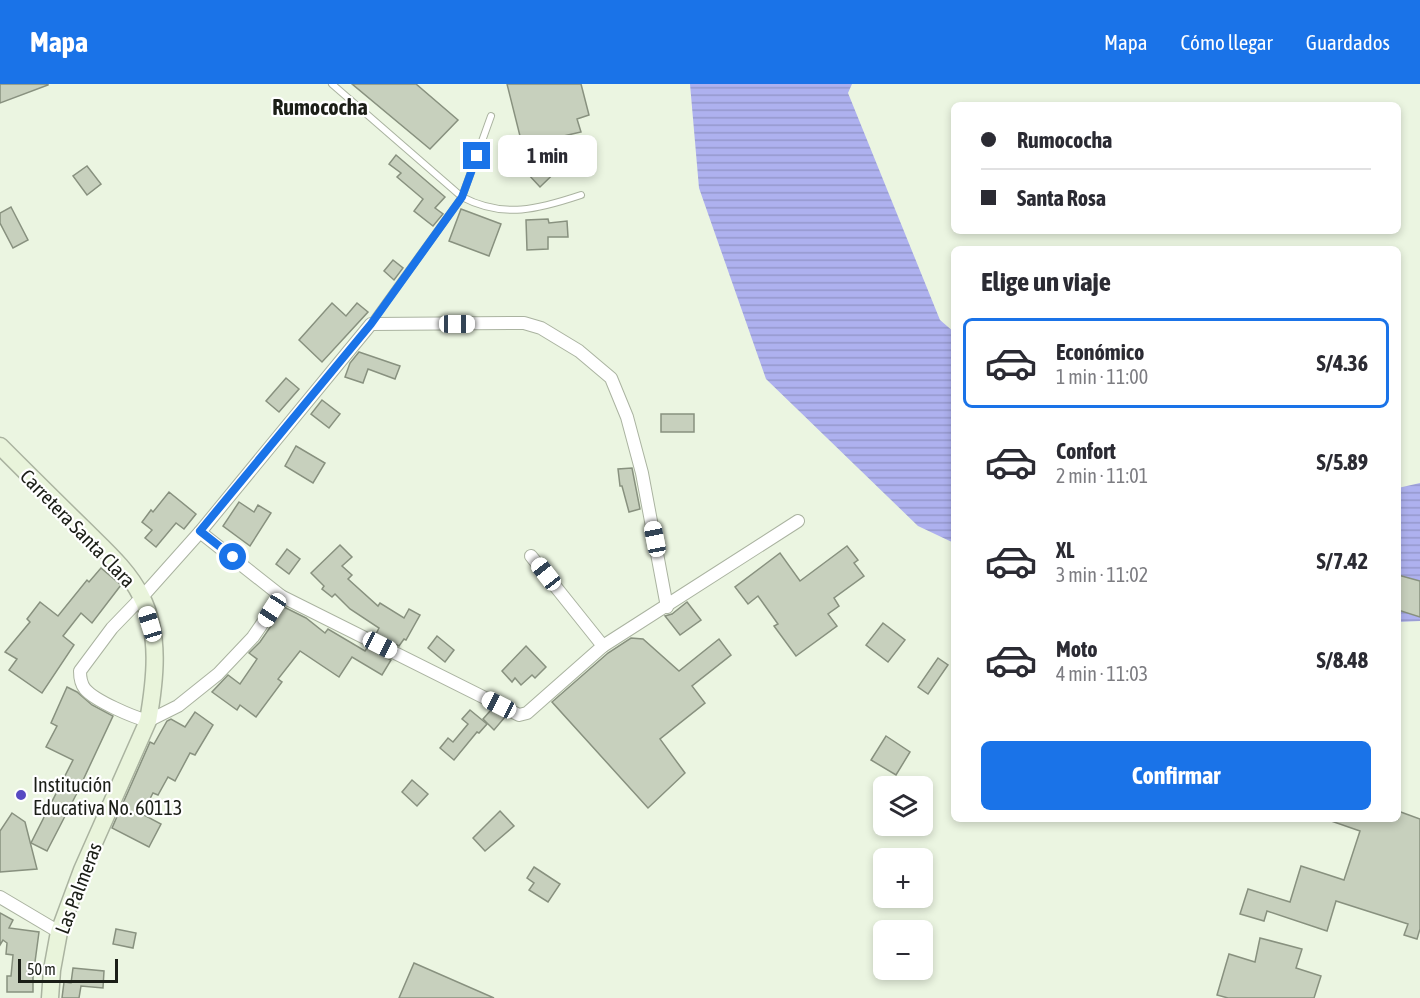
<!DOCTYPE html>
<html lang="es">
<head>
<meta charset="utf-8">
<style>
  :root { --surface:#fff; --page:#f2f2f3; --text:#2b2b33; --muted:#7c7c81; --line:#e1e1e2; --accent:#1a73e8 }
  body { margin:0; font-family:"Asap Condensed",sans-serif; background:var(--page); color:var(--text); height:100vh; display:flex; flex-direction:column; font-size:22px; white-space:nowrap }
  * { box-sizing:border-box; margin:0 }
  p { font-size:20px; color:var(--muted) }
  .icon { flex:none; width:33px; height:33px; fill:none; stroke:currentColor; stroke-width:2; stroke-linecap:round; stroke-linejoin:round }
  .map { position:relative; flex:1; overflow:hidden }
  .side { position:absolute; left:951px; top:162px; width:450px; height:576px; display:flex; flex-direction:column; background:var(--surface); border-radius:9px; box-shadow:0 3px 9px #0003 }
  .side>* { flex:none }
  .guide { position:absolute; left:951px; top:18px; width:450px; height:132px; border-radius:9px; box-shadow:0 3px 9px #0003; display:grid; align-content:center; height:132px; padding:0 30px; background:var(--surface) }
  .tools { position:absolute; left:873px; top:692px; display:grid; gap:12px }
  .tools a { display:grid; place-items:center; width:60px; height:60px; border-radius:9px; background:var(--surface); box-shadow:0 3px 9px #0003; font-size:30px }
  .scale { position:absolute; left:18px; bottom:15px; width:100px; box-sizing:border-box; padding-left:6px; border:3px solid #1b1e17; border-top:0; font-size:16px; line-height:21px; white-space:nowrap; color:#1b1e17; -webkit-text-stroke:4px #fff; paint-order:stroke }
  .end { position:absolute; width:27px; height:27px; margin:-14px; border:8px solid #1a73e8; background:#fff; box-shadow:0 0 0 3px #fff }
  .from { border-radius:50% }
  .bubble { position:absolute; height:42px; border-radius:9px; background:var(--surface); box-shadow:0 3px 9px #0003; font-size:20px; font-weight:700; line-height:42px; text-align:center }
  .car { position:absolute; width:18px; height:36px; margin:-18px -9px; border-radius:8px; box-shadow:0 0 4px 2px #0007; background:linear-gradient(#fff 24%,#345 0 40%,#fff 0 76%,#345 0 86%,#fff 0) }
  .guide b { display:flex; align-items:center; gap:21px; height:57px; font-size:22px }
  .guide b+b { border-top:2px solid var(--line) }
  .guide i { width:15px; height:15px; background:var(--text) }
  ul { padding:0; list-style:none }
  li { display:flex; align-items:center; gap:18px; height:90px; margin:0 12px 9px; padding:0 18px; border:3px solid transparent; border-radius:9px }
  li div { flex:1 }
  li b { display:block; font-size:22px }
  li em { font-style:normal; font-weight:700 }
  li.on { border-color:var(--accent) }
  li>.icon { width:54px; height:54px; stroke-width:1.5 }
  h2 { padding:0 30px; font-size:27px; line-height:72px }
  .primary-button { display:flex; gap:12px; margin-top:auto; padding:12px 30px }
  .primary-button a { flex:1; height:69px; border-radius:9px; background:var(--accent); color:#fff; font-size:24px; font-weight:700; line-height:69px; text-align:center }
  header { display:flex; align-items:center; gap:36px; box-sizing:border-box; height:84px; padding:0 30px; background:var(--accent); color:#fff }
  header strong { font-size:28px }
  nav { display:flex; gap:33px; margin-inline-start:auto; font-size:21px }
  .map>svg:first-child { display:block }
  .water { fill:url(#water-rules) }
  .building { fill:#c7d0bd; stroke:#88917f; stroke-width:1.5 }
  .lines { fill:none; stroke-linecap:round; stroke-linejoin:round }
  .lane-casing { stroke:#aab3a0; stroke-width:8 }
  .street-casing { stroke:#aab3a0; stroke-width:14 }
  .secondary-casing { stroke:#aab3a0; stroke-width:19 }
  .lane { stroke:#fff; stroke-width:6 }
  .street { stroke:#fff; stroke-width:12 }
  .secondary { stroke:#e9f4db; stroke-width:16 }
  .route { stroke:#1a73e8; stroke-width:8 }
  .poi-dot { fill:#574ac2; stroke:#fff; stroke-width:2 }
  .labels { text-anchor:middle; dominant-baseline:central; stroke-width:4.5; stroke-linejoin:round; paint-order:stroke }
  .street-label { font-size:20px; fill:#1b1e17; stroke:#fff }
  .poi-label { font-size:20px; fill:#1b1e17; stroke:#fff; text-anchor:start }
  .quarter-label { font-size:22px; font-weight:bold; fill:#1b1e17; stroke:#fff }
</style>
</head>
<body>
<header>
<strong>Mapa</strong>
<nav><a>Mapa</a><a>Cómo llegar</a><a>Guardados</a></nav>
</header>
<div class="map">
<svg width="1420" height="914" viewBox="0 0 1420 914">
  <defs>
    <pattern id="water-rules" width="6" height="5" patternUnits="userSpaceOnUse" patternTransform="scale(1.5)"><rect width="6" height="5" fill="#aeb1ef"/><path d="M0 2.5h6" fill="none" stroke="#9598cc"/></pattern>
  </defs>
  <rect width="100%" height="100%" fill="#ebf5e1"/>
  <!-- water -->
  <g class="water">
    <polygon points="690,0 852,0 848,9 940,236 954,248 954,459 918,442 766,295 699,104"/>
    <polygon points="1420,399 1420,537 1398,538 1398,404"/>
  </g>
  <!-- building -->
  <g class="building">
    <polygon points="0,0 48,0 48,1 0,19"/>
    <polygon points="352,0 416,0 458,36 430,65"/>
    <polygon points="507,0 581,0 589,31 577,35 581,48 555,54 572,72 540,103 515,76 524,68"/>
    <polygon points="396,71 445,113 435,124 443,130 433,142 414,127 423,115 397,93 401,89 389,80"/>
    <polygon points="87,82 101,100 87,111 73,92"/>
    <polygon points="11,123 28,156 13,164 0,139 0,129"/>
    <polygon points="461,125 501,140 489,172 449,157"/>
    <polygon points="548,135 549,139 567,137 568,153 548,153 548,165 527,166 526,136"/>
    <polygon points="393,176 403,184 394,196 384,187"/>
    <polygon points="332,219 346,232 357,219 368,228 322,278 299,256"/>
    <polygon points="359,268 400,282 395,295 368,285 363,299 345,293 350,279"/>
    <polygon points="286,294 299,305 279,328 266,317"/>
    <polygon points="322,316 340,330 329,344 311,330"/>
    <rect x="661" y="330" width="33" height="18"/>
    <polygon points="296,362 325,379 313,399 285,382"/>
    <polygon points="632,384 640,425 629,428 622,402 620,402 618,385"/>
    <polygon points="169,408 196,430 184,445 176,439 156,463 145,454 152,446 142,438 151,426 153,428"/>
    <polygon points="239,418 254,428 258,421 271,429 250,462 223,442"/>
    <polygon points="340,461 352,473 342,482 352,491 348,495 378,522 380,519 404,534 409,525 420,531 406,556 404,555 399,562 376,550 379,544 350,525 335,510 332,513 322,505 324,502 311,489"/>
    <polygon points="847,462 858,476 854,479 864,492 834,514 839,522 828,530 837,542 796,572 774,542 778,540 758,512 748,520 735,503 780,469 800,497"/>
    <polygon points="287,465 300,475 289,490 276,480"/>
    <polygon points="101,484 121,501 92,539 81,529 63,552 74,561 42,609 9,586 17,575 5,568 30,538 27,535 40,518 58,532 87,496 89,498"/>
    <polygon points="1398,491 1420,497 1420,533 1398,526"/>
    <polygon points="687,518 701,536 680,551 665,532 672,530"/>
    <polygon points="284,523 306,534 325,549 328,545 365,567 367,564 391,576 382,591 352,573 339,593 300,567 278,595 282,598 256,633 240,621 237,626 212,608 228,591 240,600 257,575 249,569 260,558"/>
    <polygon points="883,539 905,556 888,578 866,561"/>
    <polygon points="437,552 454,566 445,578 428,564"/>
    <polygon points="631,554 643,555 679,587 719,555 731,571 692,602 705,619 660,655 685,689 648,724 552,618 608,569"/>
    <polygon points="526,562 546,583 535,594 532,591 521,601 515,594 512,598 502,587"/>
    <polygon points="938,574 948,581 928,610 918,603"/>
    <polygon points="67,603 77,608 92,621 113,632 77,709 47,767 31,759 73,676 46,663 57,642 51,639"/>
    <polygon points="470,626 487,640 479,649 477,648 454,676 440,664 448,654 453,658 468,640 462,635"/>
    <polygon points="491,626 505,633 494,646 483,635"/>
    <polygon points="195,628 213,641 195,671 190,669 175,697 168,693 158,711 153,709 142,730 161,740 149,763 112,744 150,658 154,660 167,637 171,635 185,643"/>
    <polygon points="886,652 910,668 896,691 871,676"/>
    <polygon points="412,696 428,710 417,722 402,708"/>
    <polygon points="500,727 514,742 485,767 473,754"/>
    <polygon points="1398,727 1420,735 1420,845 1417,855 1404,851 1408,840 1336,817 1327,847 1267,827 1264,837 1240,830 1248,805 1290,818 1301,782 1344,796 1360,747 1331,737 1331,735 1398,735"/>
    <polygon points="12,729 25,738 37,785 0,788 0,747"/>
    <polygon points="534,783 560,800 548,818 529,806 534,799 527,794"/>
    <polygon points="0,829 13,836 9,844 39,848 33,893 33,908 7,908 7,892 11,892 13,871 6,870 7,859 3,856 0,861"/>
    <polygon points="116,845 136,849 133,864 113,860"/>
    <polygon points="1260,854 1302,865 1296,884 1321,892 1314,914 1228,914 1217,911 1229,870 1255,878"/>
    <polygon points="414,879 494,914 399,914"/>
    <polygon points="73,884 104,887 103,904 81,902 79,914 62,914 64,898 71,899"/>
  </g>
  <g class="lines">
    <!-- lane casing -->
    <g class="lane-casing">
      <g id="lane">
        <path d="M332,0L462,113C504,135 539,125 581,111"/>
        <polyline points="371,239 462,113 491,32"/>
      </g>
    </g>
    <!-- street casing -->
    <g class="street-casing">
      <g id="street">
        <polyline points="200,448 281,512 519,631 527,629 603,562 798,437"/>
        <polyline points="531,472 603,562"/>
        <path d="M281,512L253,553L218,590L178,622L148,637C133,633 95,617 85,605C81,600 80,593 80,587L112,544L142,513L200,448L371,240L524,239L541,244L579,267L611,294L627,333L642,389L667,523"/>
        <polyline points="0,813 59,848"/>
      </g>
    </g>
    <!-- secondary casing -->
    <g class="secondary-casing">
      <path id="secondary" d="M0,362C28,390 56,418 85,446C105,466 128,486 141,512C161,550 155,597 148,637L82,786L59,848L52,886L50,914"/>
    </g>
    <!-- lane -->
    <use href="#lane" class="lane"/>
    <!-- street -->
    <use href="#street" class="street"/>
    <!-- secondary -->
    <use href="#secondary" class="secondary"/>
  </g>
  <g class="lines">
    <!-- route -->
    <polyline class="route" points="233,473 200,447 371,240 462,113 477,72"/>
  </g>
  <!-- markers -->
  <circle class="poi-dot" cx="21" cy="711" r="6"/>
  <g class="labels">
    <!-- street labels -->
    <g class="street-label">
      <text transform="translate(78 444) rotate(46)">Carretera Santa Clara</text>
      <text transform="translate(78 804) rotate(-69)">Las Palmeras</text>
    </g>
    <!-- poi labels -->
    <g class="poi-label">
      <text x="33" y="700">Institución<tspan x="33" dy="23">Educativa No. 60113</tspan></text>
    </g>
    <!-- quarter labels -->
    <g class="quarter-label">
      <text x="320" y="23">Rumococha</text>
    </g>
  </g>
</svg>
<div class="tools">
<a><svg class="icon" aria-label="layers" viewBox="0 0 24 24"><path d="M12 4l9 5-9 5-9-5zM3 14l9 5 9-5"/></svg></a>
<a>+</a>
<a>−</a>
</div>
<div class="scale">50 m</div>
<i class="end from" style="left:233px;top:473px"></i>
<i class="end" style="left:477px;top:72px"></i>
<div class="bubble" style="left:498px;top:51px;width:99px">1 min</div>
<i class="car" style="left:457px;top:240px;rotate:90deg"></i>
<i class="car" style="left:655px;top:455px;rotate:349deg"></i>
<i class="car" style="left:546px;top:490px;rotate:322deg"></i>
<i class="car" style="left:272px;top:526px;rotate:213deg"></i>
<i class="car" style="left:150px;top:540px;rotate:343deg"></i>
<i class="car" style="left:380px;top:561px;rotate:117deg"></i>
<i class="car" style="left:499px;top:621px;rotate:297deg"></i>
<div class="guide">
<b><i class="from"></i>Rumococha</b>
<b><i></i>Santa Rosa</b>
</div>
<section class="side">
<h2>Elige un viaje</h2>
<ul>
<li class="on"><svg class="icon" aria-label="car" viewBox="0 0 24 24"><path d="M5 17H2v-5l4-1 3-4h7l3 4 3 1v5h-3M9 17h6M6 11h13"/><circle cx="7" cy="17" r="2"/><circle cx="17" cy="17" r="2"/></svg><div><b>Económico</b><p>1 min · 11:00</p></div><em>S/4.36</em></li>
<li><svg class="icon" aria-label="car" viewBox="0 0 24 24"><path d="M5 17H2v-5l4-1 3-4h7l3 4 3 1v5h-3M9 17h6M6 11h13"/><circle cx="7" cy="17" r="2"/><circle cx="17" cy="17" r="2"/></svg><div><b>Confort</b><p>2 min · 11:01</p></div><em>S/5.89</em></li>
<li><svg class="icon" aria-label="car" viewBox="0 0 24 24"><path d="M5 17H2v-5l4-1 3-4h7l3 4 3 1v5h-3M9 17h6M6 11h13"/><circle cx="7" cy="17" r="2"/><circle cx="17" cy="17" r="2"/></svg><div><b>XL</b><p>3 min · 11:02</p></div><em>S/7.42</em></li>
<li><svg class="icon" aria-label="car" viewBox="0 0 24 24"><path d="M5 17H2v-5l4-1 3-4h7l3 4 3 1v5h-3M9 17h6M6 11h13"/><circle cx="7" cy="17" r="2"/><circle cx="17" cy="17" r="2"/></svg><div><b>Moto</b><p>4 min · 11:03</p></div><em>S/8.48</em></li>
</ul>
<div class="primary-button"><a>Confirmar</a></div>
</section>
</div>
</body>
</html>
